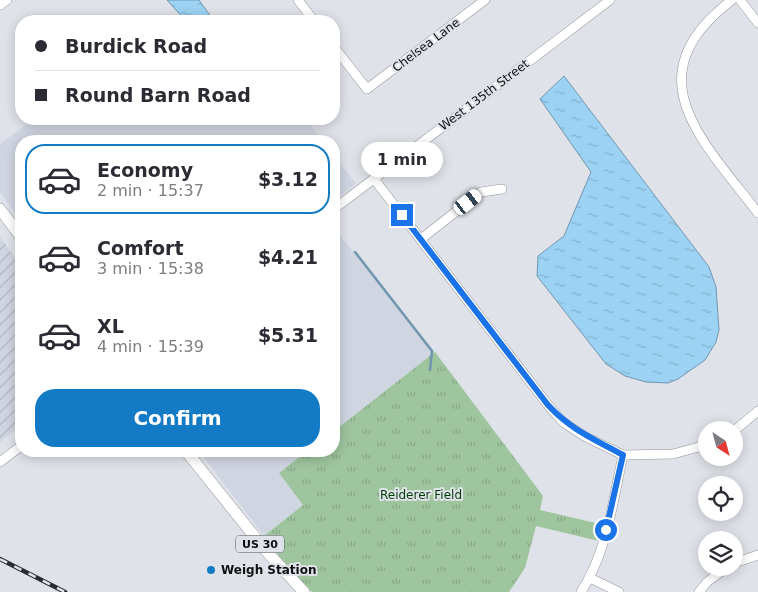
<!DOCTYPE html>
<html lang="en">
<head>
<meta charset="utf-8">
<style>
  :root { --surface:#fff; --page:#f7f7f7; --text:#2b2b33; --muted:#7c7c81; --line:#e1e1e2; --accent:#137bc6 }
  body { margin:0; font-family:"DejaVu Sans",sans-serif; background:var(--page); color:var(--text); height:100vh; display:flex; flex-direction:column; font-size:19px; white-space:nowrap }
  * { box-sizing:border-box; margin:0 }
  p { font-size:16px; color:var(--muted) }
  .icon { flex:none; width:28px; height:28px; fill:none; stroke:currentColor; stroke-width:2; stroke-linecap:round; stroke-linejoin:round }
  .map { position:relative; flex:1; overflow:hidden }
  .details { position:absolute; left:15px; top:135px; width:325px; height:322px; display:flex; flex-direction:column; background:var(--surface); border-radius:20px; box-shadow:0 2px 12px #0003 }
  .details>* { flex:none }
  .guide { position:absolute; left:15px; top:15px; width:325px; height:110px; border-radius:20px; box-shadow:0 2px 12px #0003; display:grid; align-content:center; height:110px; padding:0 20px; background:var(--surface) }
  .needle { width:32px; rotate:144deg }
  .buttons { position:absolute; left:698px; top:421px; display:grid; gap:10px }
  .buttons a { display:grid; place-items:center; width:45px; height:45px; border-radius:50%; background:var(--surface); box-shadow:0 2px 12px #0003; font-size:25px }
  .end { position:absolute; width:22px; height:22px; margin:-11px; border:6px solid #1a73e8; background:#fff; box-shadow:0 0 0 2px #fff }
  .from { border-radius:50% }
  .bubble { position:absolute; height:35px; border-radius:18px; background:var(--surface); box-shadow:0 2px 12px #0003; font-size:16px; font-weight:600; line-height:35px; text-align:center }
  .car { position:absolute; width:15px; height:30px; margin:-15px -8px; border-radius:6px; box-shadow:0 0 4px 1px #0007; background:linear-gradient(#fff 24%,#345 0 40%,#fff 0 76%,#345 0 86%,#fff 0) }
  .guide b { display:flex; align-items:center; gap:18px; height:48px; font-size:19px }
  .guide b+b { border-top:1px solid var(--line) }
  .guide i { width:12px; height:12px; background:var(--text) }
  ul { padding:9px 0 0; list-style:none }
  li { display:flex; align-items:center; gap:15px; height:70px; margin:0 10px 8px; padding:0 10px; border:2px solid transparent; border-radius:20px }
  li div { flex:1 }
  li b { display:block; font-size:19px }
  li em { font-style:normal; font-weight:600 }
  li.active { border-color:var(--accent) }
  li>.icon { width:45px; height:45px; stroke-width:1.5 }
  .button { display:flex; gap:10px; margin-top:auto; padding:10px 20px }
  .button a { flex:1; height:58px; border-radius:20px; background:var(--accent); color:#fff; font-size:20px; font-weight:600; line-height:58px; text-align:center }
  .map>svg:first-child { display:block }
  .built { fill:#d0d5e2 }
  .industrial { fill:url(#industrial-furrows) }
  .park { fill:url(#park-tufts) }
  .water { fill:url(#water-ripples); stroke:#7197af }
  .lines { fill:none; stroke-linecap:round; stroke-linejoin:round }
  .stream { stroke:#7197af; stroke-width:2.5 }
  .minor-casing { stroke:#94969b; stroke-width:10 }
  .major-casing { stroke:#94969b; stroke-width:12 }
  .minor { stroke:#fff; stroke-width:9 }
  .major { stroke:#fff; stroke-width:11 }
  .rail-casing { stroke:#2b2c2f; stroke-width:4.5 }
  .rail { stroke:#dfe2e8; stroke-width:2.5; stroke-dasharray:8; stroke-linecap:butt }
  .route { stroke:#1a73e8; stroke-width:6 }
  .poi-dot { fill:#137bc6; stroke:#dfe2e8; stroke-width:2 }
  .labels { text-anchor:middle; dominant-baseline:central; stroke-width:4; stroke-linejoin:round; paint-order:stroke }
  .shield { fill:#dfe2e8; stroke:#4c4e51; stroke-width:1 }
  .shield-label { font-size:11px; font-weight:bold; fill:#0d0e10 }
  .street-label { font-size:12px; fill:#0d0e10; stroke:#dfe2e8 }
  .park-label { font-size:12px; fill:#003e08; stroke:#dfe2e8 }
  .poi-label { font-size:12px; font-weight:bold; fill:#0d0e10; stroke:#dfe2e8; text-anchor:start }
</style>
</head>
<body>
<div class="map">
<svg width="758" height="592" viewBox="0 0 758 592">
  <defs>
    <pattern id="industrial-furrows" width="10" height="10" patternUnits="userSpaceOnUse" patternTransform="scale(1.25)"><rect width="10" height="10" fill="#d0d5e2"/><path d="M-1 1l2-2M0 10L10 0M9 11l2-2" fill="none" stroke="#b1b6c1"/></pattern>
    <pattern id="park-tufts" width="24" height="20" patternUnits="userSpaceOnUse" patternTransform="scale(1.25)"><rect width="24" height="20" fill="#9ec59e"/><path d="M3 7l-1-3M5 7V3M7 7l1-3M15 17l-1-3M17 17v-4M19 17l1-3" fill="none" stroke="#87a887"/></pattern>
    <pattern id="water-ripples" width="26" height="14" patternUnits="userSpaceOnUse" patternTransform="scale(1.25)"><rect width="26" height="14" fill="#9cd2f3"/><path d="M2 4q2-2 4 0t4 0M15 11q2-2 4 0t4 0" fill="none" stroke="#85b3cf"/></pattern>
  </defs>
  <rect width="100%" height="100%" fill="#dfe2e8"/>
  <!-- built -->
  <g class="built">
    <polygon points="34,119 306,119 323,141 21,141 21,221 0,192 0,144"/>
    <polygon points="334,155 356,184 334,201"/>
    <polygon points="334,228 435,352 334,431"/>
    <polygon points="199,451 307,451 279,473 303,505 264,536"/>
  </g>
  <!-- industrial -->
  <polygon class="industrial" points="0,237 21,266 21,426 0,442"/>
  <!-- park -->
  <polygon class="park" points="435,352 543,496 540,510 604,525 599,541 536,526 525,568 509,592 312,592 292,573 264,536 303,505 279,473 307,451 334,451 334,431"/>
  <!-- water -->
  <g class="water">
    <polygon points="167,0 199,0 214,21 186,21"/>
    <polygon points="564,76 709,267 716,287 719,330 716,342 705,360 678,379 668,383 646,382 625,376 606,364 537,276 538,256 564,236 591,172 540,99"/>
  </g>
  <g class="lines">
    <!-- stream -->
    <polyline class="stream" points="355,252 432,351 430,370"/>
    <!-- minor casing -->
    <g class="minor-casing">
      <g id="minor">
        <polyline points="298,0 314,21"/>
        <path d="M732,0C632,76 702,140 758,213"/>
        <polyline points="740,0 758,23"/>
        <polyline points="0,5 7,0"/>
        <polyline points="334,47 367,89 485,0"/>
        <polyline points="374,179 548,405 563,422 584,436 623,455 673,454 706,445"/>
        <polyline points="334,209 610,0"/>
        <polyline points="421,239 481,192 502,189"/>
        <polyline points="734,431 758,411"/>
        <polyline points="0,462 21,446"/>
        <polyline points="734,563 758,555"/>
        <polyline points="590,578 619,592"/>
        <path d="M581,592C607,552 613,501 623,455"/>
        <polyline points="699,592 707,582 726,568"/>
      </g>
    </g>
    <!-- major casing -->
    <g class="major-casing">
      <g id="major">
        <polyline points="0,209 21,237"/>
        <polyline points="186,451 267,552 304,592"/>
      </g>
    </g>
    <!-- minor -->
    <use href="#minor" class="minor"/>
    <!-- major -->
    <use href="#major" class="major"/>
    <!-- rail casing -->
    <g class="rail-casing">
      <polyline id="rail" points="0,559 65,592"/>
    </g>
    <!-- rail -->
    <use href="#rail" class="rail"/>
  </g>
  <g class="lines">
    <!-- route -->
    <path class="route" d="M402,215L548,405C571,430 594,439 623,455L606,530"/>
  </g>
  <!-- markers -->
  <circle class="poi-dot" cx="211" cy="570" r="5"/>
  <g class="labels">
    <!-- shield labels -->
    <rect class="shield" x="236" y="535.5" width="48" height="17" rx="4"/>
    <g class="shield-label">
      <text x="260" y="544">US 30</text>
    </g>
    <!-- street labels -->
    <g class="street-label">
      <text transform="translate(426 45) rotate(-37)">Chelsea Lane</text>
      <text transform="translate(484 95) rotate(-37)">West 135th Street</text>
    </g>
    <!-- park labels -->
    <g class="park-label">
      <text x="421" y="495">Reiderer Field</text>
    </g>
    <!-- poi labels -->
    <g class="poi-label">
      <text x="221" y="570">Weigh Station</text>
    </g>
  </g>
</svg>
<div class="buttons">
<a><svg class="needle" viewBox="-14 -14 28 28"><path d="M0-13l5 13h-10z" fill="#e53935"/><path d="M0 13l5-13h-10z" fill="#7c7c81"/></svg></a>
<a><svg class="icon" aria-label="locate" viewBox="0 0 24 24"><circle cx="12" cy="12" r="6"/><path d="M12 2v4M12 18v4M2 12h4M18 12h4"/></svg></a>
<a><svg class="icon" aria-label="layers" viewBox="0 0 24 24"><path d="M12 4l9 5-9 5-9-5zM3 14l9 5 9-5"/></svg></a>
</div>
<i class="end from" style="left:606px;top:530px"></i>
<i class="end" style="left:402px;top:215px"></i>
<div class="bubble" style="left:361px;top:142px;width:82px">1 min</div>
<i class="car" style="left:468px;top:202px;rotate:52deg"></i>
<div class="guide">
<b><i class="from"></i>Burdick Road</b>
<b><i></i>Round Barn Road</b>
</div>
<section class="details">
<ul>
<li class="active"><svg class="icon" aria-label="car" viewBox="0 0 24 24"><path d="M5 17H2v-5l4-1 3-4h7l3 4 3 1v5h-3M9 17h6M6 11h13"/><circle cx="7" cy="17" r="2"/><circle cx="17" cy="17" r="2"/></svg><div><b>Economy</b><p>2 min · 15:37</p></div><em>$3.12</em></li>
<li><svg class="icon" aria-label="car" viewBox="0 0 24 24"><path d="M5 17H2v-5l4-1 3-4h7l3 4 3 1v5h-3M9 17h6M6 11h13"/><circle cx="7" cy="17" r="2"/><circle cx="17" cy="17" r="2"/></svg><div><b>Comfort</b><p>3 min · 15:38</p></div><em>$4.21</em></li>
<li><svg class="icon" aria-label="car" viewBox="0 0 24 24"><path d="M5 17H2v-5l4-1 3-4h7l3 4 3 1v5h-3M9 17h6M6 11h13"/><circle cx="7" cy="17" r="2"/><circle cx="17" cy="17" r="2"/></svg><div><b>XL</b><p>4 min · 15:39</p></div><em>$5.31</em></li>
</ul>
<div class="button"><a>Confirm</a></div>
</section>
</div>
</body>
</html>
